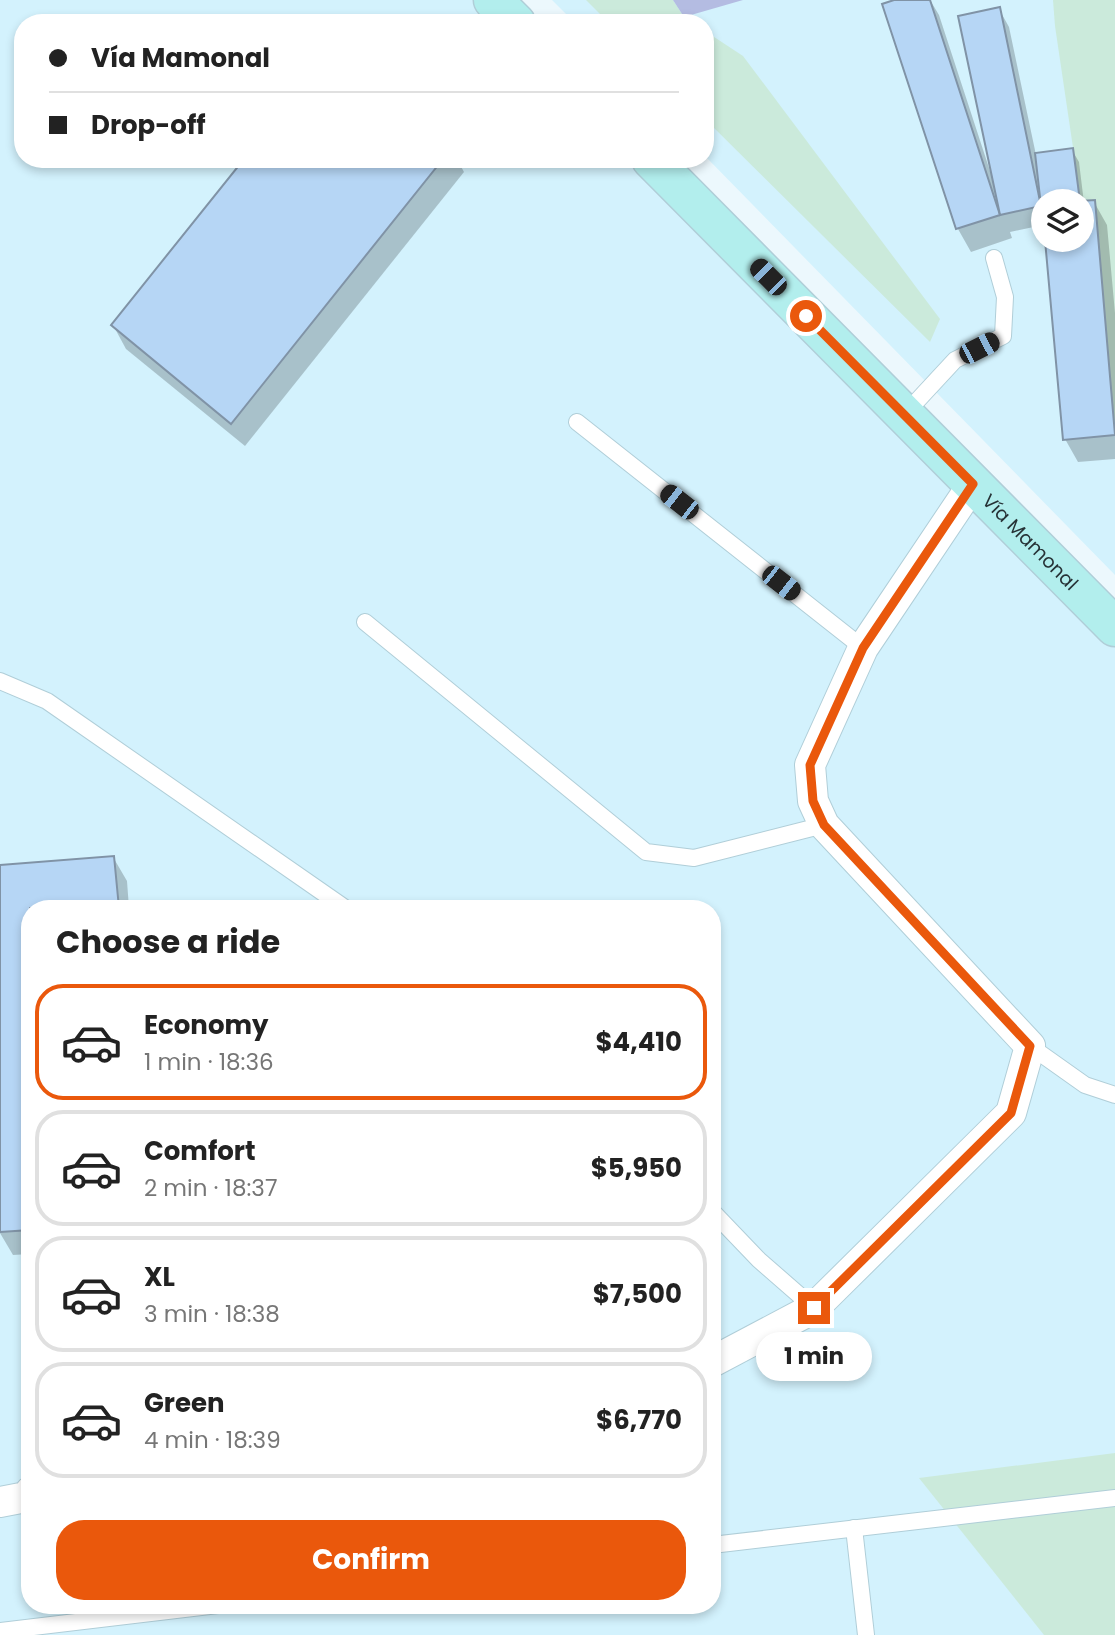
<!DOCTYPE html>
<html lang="en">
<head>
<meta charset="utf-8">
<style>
  :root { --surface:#fff; --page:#f6f6f6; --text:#222; --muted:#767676; --line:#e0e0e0; --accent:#ea580c }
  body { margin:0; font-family:Poppins,sans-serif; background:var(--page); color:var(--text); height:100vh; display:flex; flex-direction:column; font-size:26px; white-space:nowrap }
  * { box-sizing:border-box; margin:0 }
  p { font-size:23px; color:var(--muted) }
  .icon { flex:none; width:38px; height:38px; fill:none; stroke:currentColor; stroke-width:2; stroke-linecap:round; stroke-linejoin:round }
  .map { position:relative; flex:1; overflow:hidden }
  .side { position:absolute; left:21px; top:900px; width:700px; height:714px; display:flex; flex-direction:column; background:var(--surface); border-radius:28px; box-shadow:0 4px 10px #0003 }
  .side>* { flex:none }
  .top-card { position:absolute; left:14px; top:14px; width:700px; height:154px; border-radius:28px; box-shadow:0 4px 10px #0003; display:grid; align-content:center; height:154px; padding:0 35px; background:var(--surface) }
  .controls { position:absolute; left:1031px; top:189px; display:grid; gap:14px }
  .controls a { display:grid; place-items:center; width:63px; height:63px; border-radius:50%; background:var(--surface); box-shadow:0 4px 10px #0003; font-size:35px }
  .end { position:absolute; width:32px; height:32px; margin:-16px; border:9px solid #ea580c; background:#fff; box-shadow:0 0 0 4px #fff }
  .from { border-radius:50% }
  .bubble { position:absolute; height:49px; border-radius:24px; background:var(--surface); box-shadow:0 4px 10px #0003; font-size:23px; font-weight:700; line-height:49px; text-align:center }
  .car { position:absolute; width:21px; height:42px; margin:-21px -10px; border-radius:9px; box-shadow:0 0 5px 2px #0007; background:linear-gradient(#222 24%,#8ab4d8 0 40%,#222 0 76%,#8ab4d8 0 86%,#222 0) }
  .top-card b { display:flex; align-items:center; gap:24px; height:66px; font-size:26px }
  .top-card b+b { border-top:2px solid var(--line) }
  .top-card i { width:18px; height:18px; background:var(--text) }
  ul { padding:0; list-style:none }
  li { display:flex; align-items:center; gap:21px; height:116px; margin:0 14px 10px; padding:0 21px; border:4px solid var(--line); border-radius:28px }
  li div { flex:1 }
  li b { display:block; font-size:26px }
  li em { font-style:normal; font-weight:700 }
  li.current { border-color:var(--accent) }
  li>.icon { width:63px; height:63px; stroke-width:1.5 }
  h2 { padding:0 35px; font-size:32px; line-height:84px }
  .action { display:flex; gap:14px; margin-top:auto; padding:14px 35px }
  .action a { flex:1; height:80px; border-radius:28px; background:var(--accent); color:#fff; font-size:28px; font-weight:700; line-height:80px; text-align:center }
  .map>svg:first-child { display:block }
  .built { fill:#d3f2fd; fill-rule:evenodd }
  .green { fill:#cbeadb }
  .water { fill:#b4bce2 }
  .shadow { fill:#0003 }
  .building { fill:#b6d6f5; stroke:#8093a6; stroke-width:2 }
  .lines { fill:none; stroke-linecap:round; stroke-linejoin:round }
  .lane-casing { stroke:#b0ced8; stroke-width:18 }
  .street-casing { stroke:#b0ced8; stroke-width:32 }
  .secondary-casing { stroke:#b0ced8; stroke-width:41 }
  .lane { stroke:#fff; stroke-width:16 }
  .street { stroke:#fff; stroke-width:30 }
  .secondary { stroke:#b2eeed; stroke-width:38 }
  .route { stroke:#ea580c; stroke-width:9 }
  .labels { text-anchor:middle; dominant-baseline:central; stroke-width:5; stroke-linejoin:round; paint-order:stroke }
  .street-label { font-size:19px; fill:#263236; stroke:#ecf8fd }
</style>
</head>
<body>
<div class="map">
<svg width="1115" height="1635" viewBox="0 0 1115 1635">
  <rect width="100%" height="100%" fill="#ecf8fd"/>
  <!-- built -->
  <g class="built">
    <path d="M0,0H493L516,23H23V159H651L1115,627V1635H0ZM30,908H712V1605H30Z"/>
    <path d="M552,0H1115V575L705,156V23H575ZM1043,201H1082V240H1043Z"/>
  </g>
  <!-- green -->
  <g class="green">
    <polygon points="586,0 673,0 684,17 693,23 609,23"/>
    <polygon points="1053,0 1115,0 1115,431 1055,26"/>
    <polygon points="705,31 743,56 940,319 930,342 705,119"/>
    <polygon points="1115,1453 1115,1635 1044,1635 919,1478"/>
  </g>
  <!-- water -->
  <polygon class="water" points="673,0 743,0 684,17"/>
  <!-- shadow -->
  <g class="shadow">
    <polygon points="900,0 930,0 939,15 990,171 999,9 1009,27 1036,155 1072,150 1079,162 1084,203 1094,202 1107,225 1115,313 1115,459 1078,462 1065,439 1047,240 1082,240 1082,201 1043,201 1043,225 1010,232 1012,238 971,252 958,229 884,5"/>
    <polygon points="246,159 457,159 464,172 245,446 126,349 113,325"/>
    <polygon points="113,857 127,881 129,908 30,908 30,1254 13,1255 0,1233 0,867"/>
  </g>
  <!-- building -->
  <g class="building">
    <polygon points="894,0 930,0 1000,215 956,229 882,4"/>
    <polygon points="1000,7 1041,206 1000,215 958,16"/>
    <polygon points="1073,148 1080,201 1043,201 1041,206 1035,153"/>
    <polygon points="244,159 443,159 231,424 111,325"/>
    <polygon points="1095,200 1115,435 1063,440 1045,240 1082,240 1080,201"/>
    <polygon points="114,856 119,908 30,908 30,1230 0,1232 0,865"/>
  </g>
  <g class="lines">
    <!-- lane casing -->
    <g class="lane-casing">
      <g id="lane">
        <polyline points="904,415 955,360 1003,336 1005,297 994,258"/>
        <polyline points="577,422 863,648"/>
        <polyline points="365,622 646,852 694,858 824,825"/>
        <polyline points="0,681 47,701 345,908"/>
        <polyline points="1030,1046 1085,1085 1115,1095"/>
        <polyline points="712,1211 759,1260 814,1308"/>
        <polyline points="854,1528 866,1635"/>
        <polyline points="712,1545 1115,1498"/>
        <polyline points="0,1631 218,1605"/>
      </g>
    </g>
    <!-- street casing -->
    <g class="street-casing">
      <g id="street">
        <polyline points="712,1362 814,1308 1011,1113 1030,1046 824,825 813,801 810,765 863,648 973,484"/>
        <polyline points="0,1502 26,1497 30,1492"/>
      </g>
    </g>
    <!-- secondary casing -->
    <g class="secondary-casing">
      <g id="secondary">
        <polyline points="493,0 516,23"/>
        <path id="s1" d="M651,159L1115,627"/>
      </g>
    </g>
    <!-- lane -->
    <use href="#lane" class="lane"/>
    <!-- street -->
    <use href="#street" class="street"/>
    <!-- secondary -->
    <use href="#secondary" class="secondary"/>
  </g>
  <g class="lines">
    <!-- route -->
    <polyline class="route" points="806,316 973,484 863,648 810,765 813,801 824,825 1030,1046 1011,1113 814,1308"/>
  </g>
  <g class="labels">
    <!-- street labels -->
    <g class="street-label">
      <text stroke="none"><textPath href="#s1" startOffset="539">Vía Mamonal</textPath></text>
    </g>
  </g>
</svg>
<div class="controls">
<a><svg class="icon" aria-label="layers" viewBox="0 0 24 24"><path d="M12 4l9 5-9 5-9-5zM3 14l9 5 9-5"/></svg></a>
</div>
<i class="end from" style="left:806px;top:316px"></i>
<i class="end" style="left:814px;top:1308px"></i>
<div class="bubble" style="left:756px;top:1332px;width:116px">1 min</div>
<i class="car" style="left:768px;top:277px;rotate:315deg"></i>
<i class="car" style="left:979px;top:348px;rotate:63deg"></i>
<i class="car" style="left:679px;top:502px;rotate:308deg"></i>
<i class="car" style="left:781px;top:583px;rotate:128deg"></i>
<div class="top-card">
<b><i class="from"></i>Vía Mamonal</b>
<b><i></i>Drop-off</b>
</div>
<section class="side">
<h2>Choose a ride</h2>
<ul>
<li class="current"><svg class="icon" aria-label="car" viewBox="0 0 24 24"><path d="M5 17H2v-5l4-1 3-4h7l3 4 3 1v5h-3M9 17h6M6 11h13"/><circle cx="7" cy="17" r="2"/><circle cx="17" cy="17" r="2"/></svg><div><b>Economy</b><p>1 min · 18:36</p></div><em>$4,410</em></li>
<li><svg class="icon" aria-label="car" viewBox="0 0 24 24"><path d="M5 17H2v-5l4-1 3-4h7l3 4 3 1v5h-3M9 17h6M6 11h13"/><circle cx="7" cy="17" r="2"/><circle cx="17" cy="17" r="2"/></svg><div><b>Comfort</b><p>2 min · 18:37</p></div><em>$5,950</em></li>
<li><svg class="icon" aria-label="car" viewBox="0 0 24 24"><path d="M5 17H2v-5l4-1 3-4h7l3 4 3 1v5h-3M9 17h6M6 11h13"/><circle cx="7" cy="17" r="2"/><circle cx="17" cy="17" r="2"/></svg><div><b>XL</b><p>3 min · 18:38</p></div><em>$7,500</em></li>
<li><svg class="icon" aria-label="car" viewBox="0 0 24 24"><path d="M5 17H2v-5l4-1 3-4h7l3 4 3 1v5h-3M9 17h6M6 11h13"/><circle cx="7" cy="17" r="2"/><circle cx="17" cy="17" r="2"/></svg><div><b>Green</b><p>4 min · 18:39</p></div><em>$6,770</em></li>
</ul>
<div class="action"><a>Confirm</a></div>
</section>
</div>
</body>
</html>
